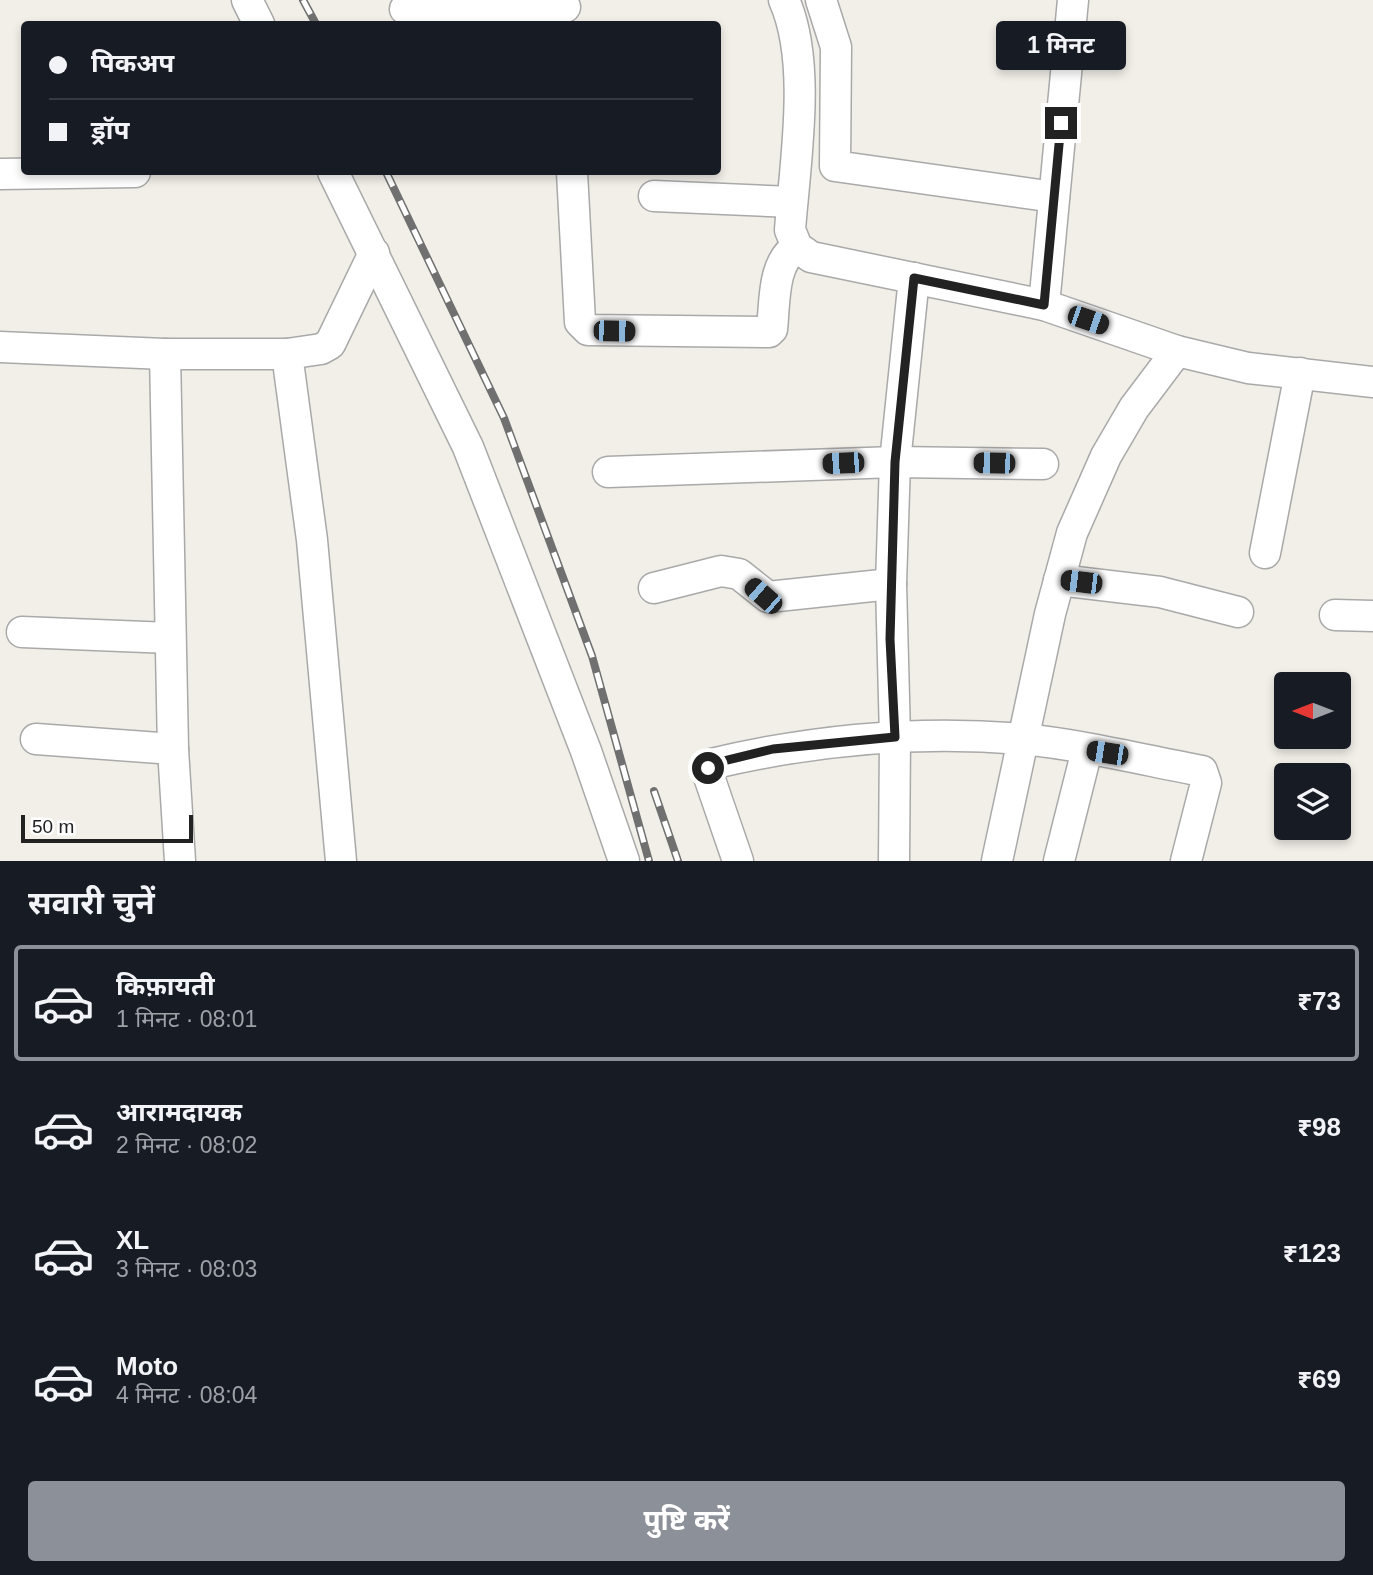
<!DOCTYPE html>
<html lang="hi">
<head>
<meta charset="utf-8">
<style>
  :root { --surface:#171b24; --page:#20242c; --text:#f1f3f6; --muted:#9ea1a6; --line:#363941; --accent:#8c9099 }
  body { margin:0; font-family:Helvetica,"Noto Sans Devanagari",sans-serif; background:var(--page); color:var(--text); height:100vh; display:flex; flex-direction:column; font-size:26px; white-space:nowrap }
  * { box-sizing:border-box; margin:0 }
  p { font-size:23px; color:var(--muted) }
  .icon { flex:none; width:38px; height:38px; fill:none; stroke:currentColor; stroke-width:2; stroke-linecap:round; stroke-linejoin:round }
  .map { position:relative; height:861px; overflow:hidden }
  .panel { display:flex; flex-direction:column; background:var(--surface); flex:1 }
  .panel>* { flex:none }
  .hud { position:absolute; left:21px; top:21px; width:700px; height:154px; border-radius:7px; box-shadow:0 4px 10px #0003; display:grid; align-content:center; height:154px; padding:0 28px; background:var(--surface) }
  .needle { width:46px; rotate:270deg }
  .buttons { position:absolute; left:1274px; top:672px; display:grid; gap:14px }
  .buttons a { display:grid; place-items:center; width:77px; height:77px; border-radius:7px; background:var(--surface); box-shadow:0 4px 10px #0003; font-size:35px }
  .scale { position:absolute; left:21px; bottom:18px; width:172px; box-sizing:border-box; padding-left:7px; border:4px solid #222; border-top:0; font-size:19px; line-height:24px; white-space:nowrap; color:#222; -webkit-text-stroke:5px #fff; paint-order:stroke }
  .end { position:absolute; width:32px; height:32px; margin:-16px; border:9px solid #222; background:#fff; box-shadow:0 0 0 4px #fff }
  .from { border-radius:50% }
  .bubble { position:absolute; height:49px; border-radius:7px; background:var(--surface); box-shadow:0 4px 10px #0003; font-size:23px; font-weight:700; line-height:49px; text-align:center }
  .car { position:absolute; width:21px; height:42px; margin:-21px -10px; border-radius:9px; box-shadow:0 0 5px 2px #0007; background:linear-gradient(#222 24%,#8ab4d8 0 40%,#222 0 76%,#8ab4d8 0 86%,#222 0) }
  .hud b { display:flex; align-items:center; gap:24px; height:66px; font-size:26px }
  .hud b+b { border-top:2px solid var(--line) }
  .hud i { width:18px; height:18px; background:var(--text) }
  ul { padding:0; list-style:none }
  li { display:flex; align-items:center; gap:21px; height:116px; margin:0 14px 10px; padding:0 14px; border:4px solid transparent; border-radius:7px }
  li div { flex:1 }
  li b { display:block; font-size:26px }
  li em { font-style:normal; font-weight:700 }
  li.selected { border-color:var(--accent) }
  li>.icon { width:63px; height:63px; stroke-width:1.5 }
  h2 { padding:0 28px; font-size:32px; line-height:84px }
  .primary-button { display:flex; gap:14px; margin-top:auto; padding:14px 28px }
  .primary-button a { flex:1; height:80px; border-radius:7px; background:var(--accent); color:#fff; font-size:28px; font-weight:700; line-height:80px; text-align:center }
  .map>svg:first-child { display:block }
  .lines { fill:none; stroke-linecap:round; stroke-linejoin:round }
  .minor-casing { stroke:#a9a9a9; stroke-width:33 }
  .minor { stroke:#fff; stroke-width:30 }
  .rail-casing { stroke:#707070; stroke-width:8 }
  .rail { stroke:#fff; stroke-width:5; stroke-dasharray:16; stroke-linecap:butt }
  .route { stroke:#222; stroke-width:9 }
</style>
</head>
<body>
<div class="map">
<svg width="1373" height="861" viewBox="0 0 1373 861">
  <rect width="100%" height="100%" fill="#f2efe9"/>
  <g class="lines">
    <!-- minor casing -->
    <g class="minor-casing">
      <g id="minor">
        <polyline points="247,0 259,24"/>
        <path d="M784,0C812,62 795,162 790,230L797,247L811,257L1044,305L1177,351L1248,368L1373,382"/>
        <polyline points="821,0 836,47 835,166 1054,197"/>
        <polyline points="405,9 565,7"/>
        <polyline points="333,172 468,447 586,751 624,861"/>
        <path d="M572,172L580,322L588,330L769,332L772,329C775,303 772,262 797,247"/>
        <polyline points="0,174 135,172"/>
        <polyline points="654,196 792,202"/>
        <polyline points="1044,305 1073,0"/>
        <polyline points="0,347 165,354 287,354"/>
        <polyline points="165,354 173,749 180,861"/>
        <polyline points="608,472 895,462 1043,464"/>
        <polyline points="1265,553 1300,373"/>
        <polyline points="1059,580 1160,592 1238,612"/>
        <polyline points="654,588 721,571 739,574 768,597 891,584"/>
        <polyline points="1335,615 1373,616"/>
        <polyline points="22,632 170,638"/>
        <polyline points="36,739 173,749"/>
        <polyline points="341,861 312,540 287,354 321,349 330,344 374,253"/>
        <path d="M738,861L707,771L711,764C812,740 919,730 1023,739C1083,745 1144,760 1202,771L1206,783L1186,861"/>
        <polyline points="894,861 895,737 891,584 895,462 914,278"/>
        <polyline points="997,861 1050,614 1072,533 1106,456 1134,408 1177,351"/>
        <polyline points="1059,861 1087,750"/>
      </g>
    </g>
    <!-- minor -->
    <use href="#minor" class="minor"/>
    <!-- rail casing -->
    <g class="rail-casing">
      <g id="rail">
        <polyline points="303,0 316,24"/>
        <polyline points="386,172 504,418 592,656 649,861"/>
        <polyline points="654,791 678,861"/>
      </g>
    </g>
    <!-- rail -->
    <use href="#rail" class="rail"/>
  </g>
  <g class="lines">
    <!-- route -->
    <polyline class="route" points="708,768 711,764 773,749 895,737 890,639 895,462 914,278 1044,305 1061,123"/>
  </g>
</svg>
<div class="buttons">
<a><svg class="needle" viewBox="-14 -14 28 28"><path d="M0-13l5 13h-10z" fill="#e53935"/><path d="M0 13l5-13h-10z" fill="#9ea1a6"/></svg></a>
<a><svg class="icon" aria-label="layers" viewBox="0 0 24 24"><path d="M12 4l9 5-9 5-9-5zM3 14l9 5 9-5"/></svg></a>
</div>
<div class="scale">50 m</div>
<i class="end from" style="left:708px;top:768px"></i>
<i class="end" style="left:1061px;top:123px"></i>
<div class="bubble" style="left:996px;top:21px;width:130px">1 मिनट</div>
<i class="car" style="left:1088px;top:320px;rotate:109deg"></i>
<i class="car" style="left:614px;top:331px;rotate:91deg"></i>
<i class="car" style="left:843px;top:463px;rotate:268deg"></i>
<i class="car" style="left:994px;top:463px;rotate:271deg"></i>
<i class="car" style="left:1081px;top:582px;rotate:277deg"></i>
<i class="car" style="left:763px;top:596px;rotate:311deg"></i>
<i class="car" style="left:1107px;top:753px;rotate:279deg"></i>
<div class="hud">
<b><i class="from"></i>पिकअप</b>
<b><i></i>ड्रॉप</b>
</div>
</div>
<section class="panel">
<h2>सवारी चुनें</h2>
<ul>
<li class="selected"><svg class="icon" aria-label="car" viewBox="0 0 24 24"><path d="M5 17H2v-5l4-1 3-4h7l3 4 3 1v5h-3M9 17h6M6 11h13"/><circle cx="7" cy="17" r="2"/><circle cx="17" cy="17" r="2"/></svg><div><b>किफ़ायती</b><p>1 मिनट · 08:01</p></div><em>₹73</em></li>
<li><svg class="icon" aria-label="car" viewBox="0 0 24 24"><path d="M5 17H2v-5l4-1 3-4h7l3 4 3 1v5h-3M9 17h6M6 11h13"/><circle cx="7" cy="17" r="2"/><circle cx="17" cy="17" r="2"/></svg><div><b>आरामदायक</b><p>2 मिनट · 08:02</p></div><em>₹98</em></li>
<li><svg class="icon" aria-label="car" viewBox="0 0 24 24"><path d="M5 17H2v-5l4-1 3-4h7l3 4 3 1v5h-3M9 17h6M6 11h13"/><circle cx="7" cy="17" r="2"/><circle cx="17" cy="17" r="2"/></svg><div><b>XL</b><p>3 मिनट · 08:03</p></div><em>₹123</em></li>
<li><svg class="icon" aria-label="car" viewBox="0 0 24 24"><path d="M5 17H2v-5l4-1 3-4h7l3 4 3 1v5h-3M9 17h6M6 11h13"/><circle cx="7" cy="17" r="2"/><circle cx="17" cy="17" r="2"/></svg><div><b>Moto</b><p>4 मिनट · 08:04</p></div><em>₹69</em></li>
</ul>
<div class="primary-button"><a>पुष्टि करें</a></div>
</section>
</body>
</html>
